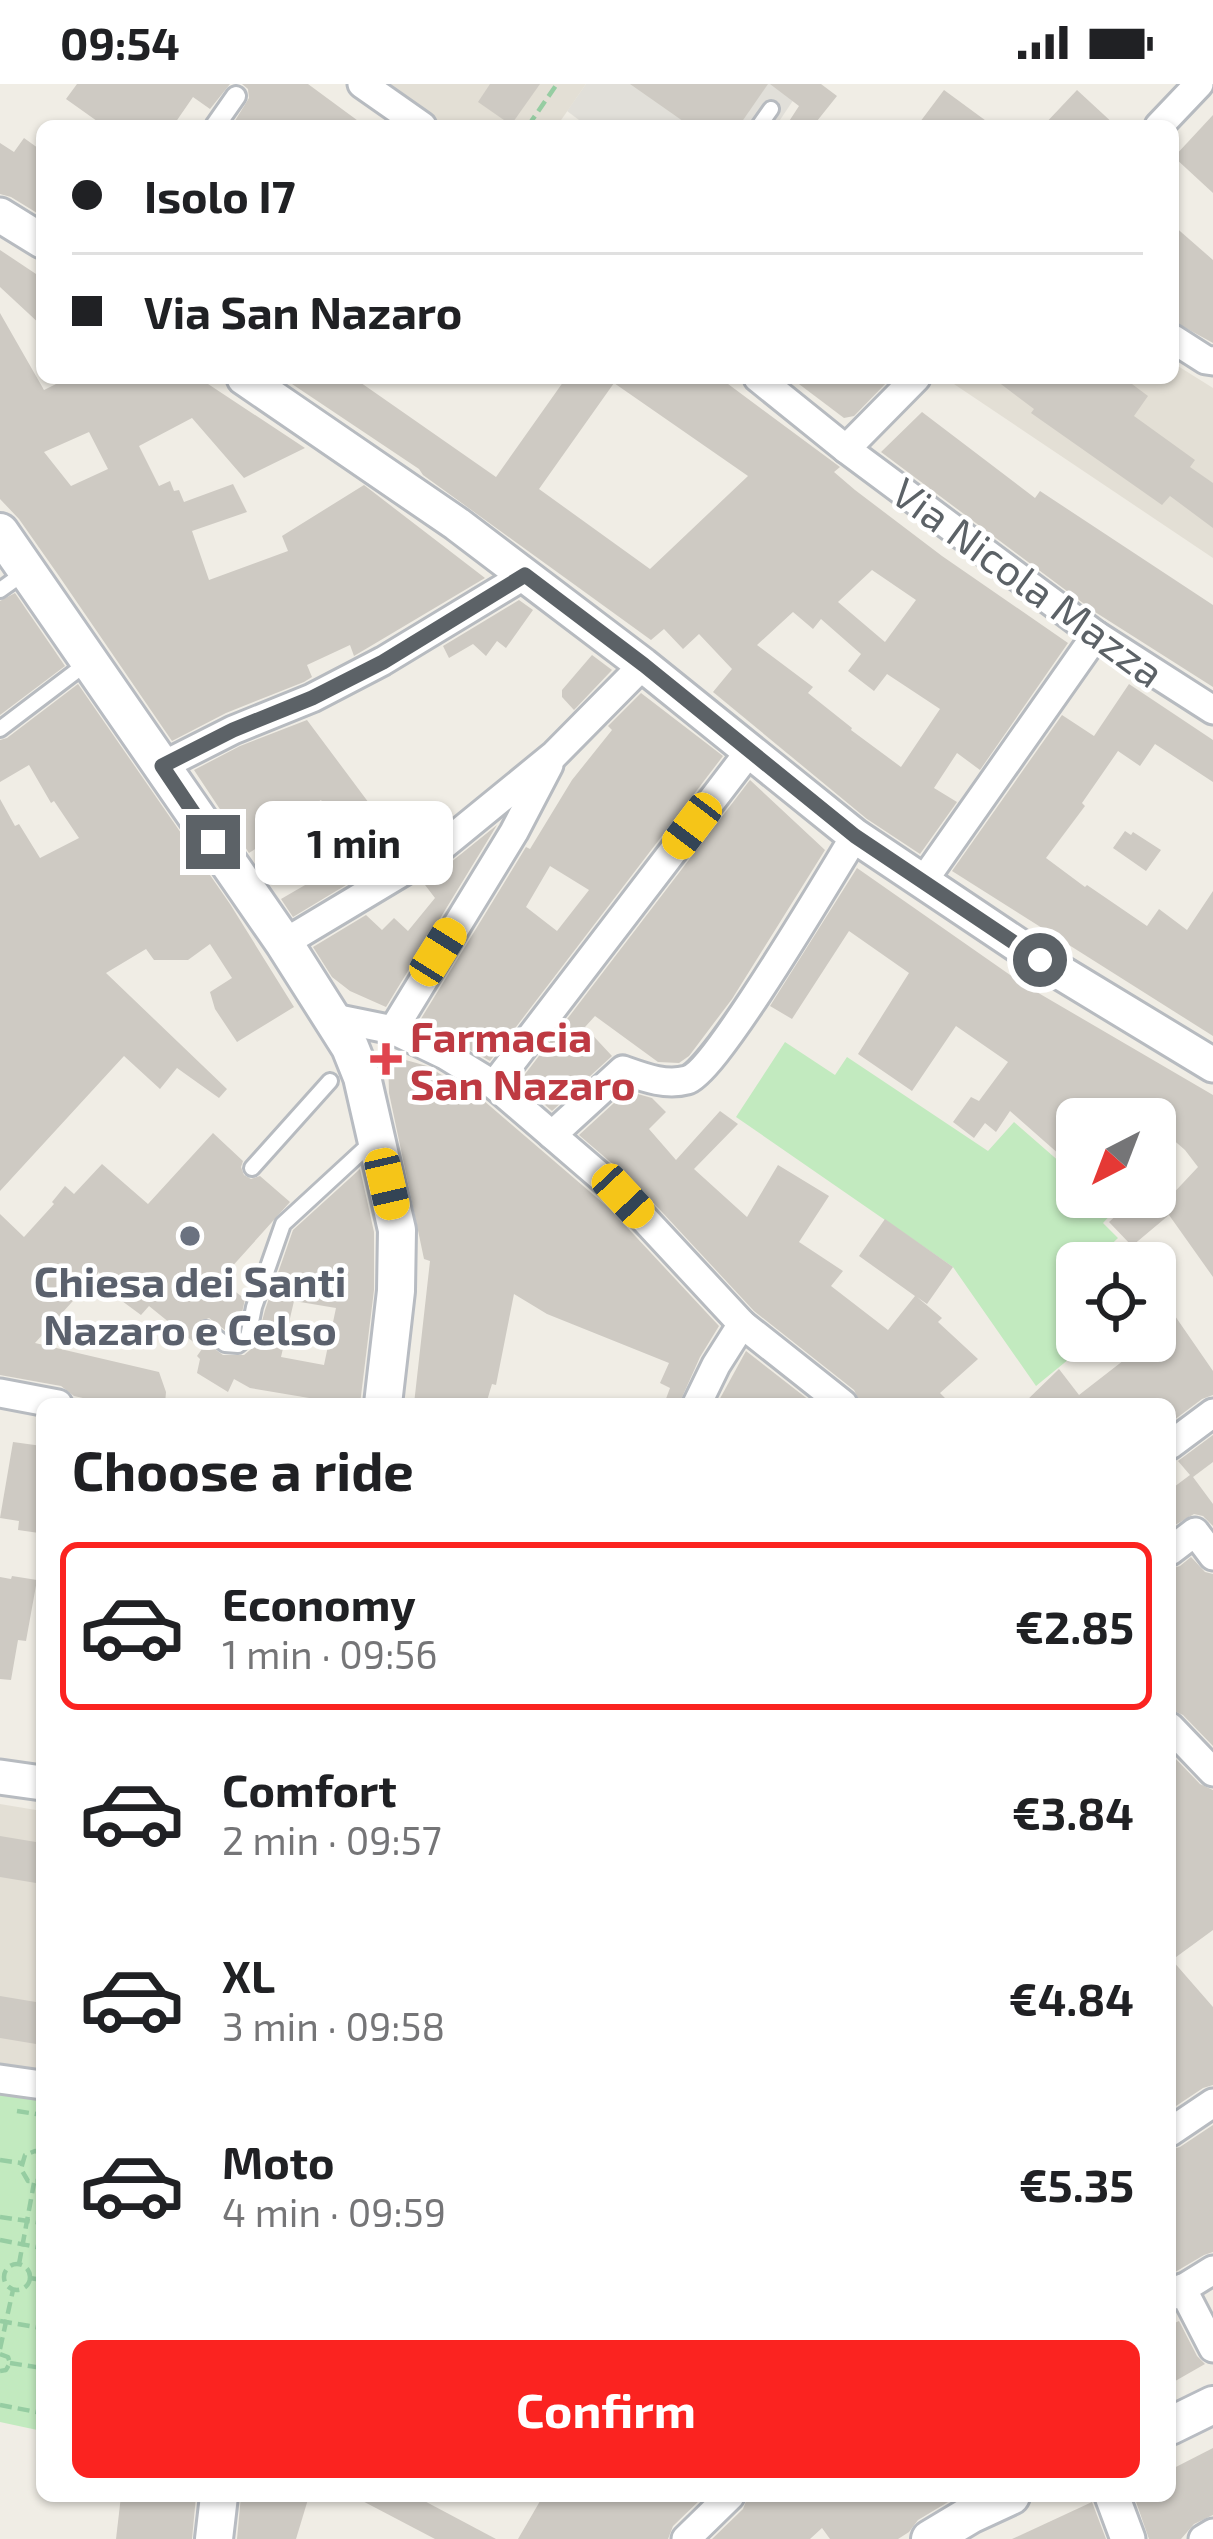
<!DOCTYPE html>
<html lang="en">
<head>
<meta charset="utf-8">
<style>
  :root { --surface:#fff; --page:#f6f6f6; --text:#202124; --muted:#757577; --line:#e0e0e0; --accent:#fb2320 }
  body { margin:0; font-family:"Exo 2",sans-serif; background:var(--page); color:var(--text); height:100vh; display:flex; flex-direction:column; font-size:45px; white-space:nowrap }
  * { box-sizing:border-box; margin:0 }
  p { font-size:39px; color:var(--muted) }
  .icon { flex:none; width:66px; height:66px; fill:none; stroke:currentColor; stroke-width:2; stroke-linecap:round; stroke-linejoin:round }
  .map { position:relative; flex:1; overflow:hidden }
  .details { position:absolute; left:36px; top:1314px; width:1140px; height:1104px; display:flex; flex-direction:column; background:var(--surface); border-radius:18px; box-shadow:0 3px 9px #0004 }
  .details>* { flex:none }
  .banner { position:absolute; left:36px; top:36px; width:1143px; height:264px; border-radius:18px; box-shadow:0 3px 9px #0004; display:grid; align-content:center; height:264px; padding:0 36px; background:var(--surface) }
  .needle { width:78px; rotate:222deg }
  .buttons { position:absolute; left:1056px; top:1014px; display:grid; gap:24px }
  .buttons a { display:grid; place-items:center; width:120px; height:120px; border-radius:18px; background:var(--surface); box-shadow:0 3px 9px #0004; font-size:60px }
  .end { position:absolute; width:54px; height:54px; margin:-27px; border:15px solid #5c6267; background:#fff; box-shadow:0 0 0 6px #fff }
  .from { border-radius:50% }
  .bubble { position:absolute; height:84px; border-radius:18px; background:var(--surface); box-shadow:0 3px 9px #0004; font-size:39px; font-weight:700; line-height:84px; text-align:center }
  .car { position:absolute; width:36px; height:72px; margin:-36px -18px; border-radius:15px; box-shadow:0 0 9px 3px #0007; background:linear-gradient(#f5c518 24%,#345 0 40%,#f5c518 0 76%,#345 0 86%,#f5c518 0) }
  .banner b { display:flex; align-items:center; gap:42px; height:114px; font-size:45px }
  .banner b+b { border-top:3px solid var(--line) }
  .banner i { width:30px; height:30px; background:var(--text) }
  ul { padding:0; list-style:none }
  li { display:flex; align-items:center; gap:36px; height:168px; margin:0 24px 18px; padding:0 12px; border:6px solid transparent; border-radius:18px }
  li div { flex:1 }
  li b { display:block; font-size:45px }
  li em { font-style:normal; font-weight:700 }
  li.current { border-color:var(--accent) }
  li>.icon { width:108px; height:108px; stroke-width:1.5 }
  h2 { padding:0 36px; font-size:54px; line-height:144px }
  .action { display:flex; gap:24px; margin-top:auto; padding:24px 36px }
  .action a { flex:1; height:138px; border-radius:18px; background:var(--accent); color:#fff; font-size:48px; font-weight:700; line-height:138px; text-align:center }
  .status { display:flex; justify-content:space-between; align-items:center; height:84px; padding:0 60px; background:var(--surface); direction:ltr }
  .status svg { height:33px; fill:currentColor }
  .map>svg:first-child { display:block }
  .industrial { fill:#e1dfd9 }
  .education { fill:#e3dfd5 }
  .green { fill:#c2eabf }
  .building { fill:#cecac3; fill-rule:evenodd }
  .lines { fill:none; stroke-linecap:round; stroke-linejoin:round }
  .service-casing { stroke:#b7bbc0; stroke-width:20 }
  .pedestrian-casing { stroke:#b7bbc0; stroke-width:24 }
  .minor-casing { stroke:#b7bbc0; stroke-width:33 }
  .tertiary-casing { stroke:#b7bbc0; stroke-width:39 }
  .secondary-casing { stroke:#b8bcc2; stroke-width:42 }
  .path { stroke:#96cda2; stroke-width:4.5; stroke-dasharray:12 6; stroke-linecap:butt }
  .service { stroke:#fff; stroke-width:14 }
  .pedestrian { stroke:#fff; stroke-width:18 }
  .minor { stroke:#fff; stroke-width:27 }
  .tertiary { stroke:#fff; stroke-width:33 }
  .secondary { stroke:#fff; stroke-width:36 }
  .route { stroke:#5c6267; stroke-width:15 }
  .health-dot { fill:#e0444e; stroke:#fff; stroke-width:4.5 }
  .worship-dot { fill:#6b7280; stroke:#fff; stroke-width:4.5 }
  .labels { text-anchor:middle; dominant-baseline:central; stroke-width:9; stroke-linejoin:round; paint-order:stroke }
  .street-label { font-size:42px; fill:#5c6267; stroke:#fff }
  .health-label { font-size:42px; font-weight:bold; fill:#be3a42; stroke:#fff; text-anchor:start }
  .worship-label { font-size:42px; font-weight:bold; fill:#5b616d; stroke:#fff }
</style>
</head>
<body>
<div class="status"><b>09:54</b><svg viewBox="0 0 49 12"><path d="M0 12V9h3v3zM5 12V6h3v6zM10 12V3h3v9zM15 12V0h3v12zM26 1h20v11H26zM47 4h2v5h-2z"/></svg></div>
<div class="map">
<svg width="1213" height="2455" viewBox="0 0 1213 2455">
  <rect width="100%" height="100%" fill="#f0ede5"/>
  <!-- industrial -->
  <polygon class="industrial" points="586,0 804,0 776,42 587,42 567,27"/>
  <!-- education -->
  <g class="education">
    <polygon points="386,0 586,0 557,42 445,42"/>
    <polygon points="1173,279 1213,304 1213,474 945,294 1173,294"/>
    <polygon points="0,1720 42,1727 42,1986 0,1979"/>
  </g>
  <!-- green -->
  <g class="green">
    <polygon points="785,958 835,991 847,973 988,1067 1014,1038 1077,1093 1077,1113 1101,1113 1115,1126 1103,1139 1118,1154 1092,1179 1077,1179 1077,1257 1091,1257 1036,1302 953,1183 736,1033"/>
    <polygon points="0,2006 42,2012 42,2347 0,2338"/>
  </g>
  <!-- building -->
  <g class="building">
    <polygon points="77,0 230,0 210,25 193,13 173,42 104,42 66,15"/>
    <polygon points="242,0 308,0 365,42 235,42 233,40 249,14 248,5"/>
    <polygon points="490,0 540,0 511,41 478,18"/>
    <polygon points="630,0 768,0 739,42 690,42"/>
    <polygon points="770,0 821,0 837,12 813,42 786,42 799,22"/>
    <polygon points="944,6 993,42 917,42"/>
    <polygon points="1077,6 1116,42 1043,42"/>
    <polygon points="1213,31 1213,109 1174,73"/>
    <polygon points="24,54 42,67 42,132 11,113 0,110 0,59 14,68"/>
    <polygon points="1173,141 1213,176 1213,259 1173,237"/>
    <polygon points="0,166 42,194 42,242 0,203"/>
    <path d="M0,229L44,306L68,294H199L305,364L244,394L192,334L139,362L159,402L170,397L174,407L179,406L184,418L233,400L247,428L192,447L209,496L288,467L282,452L364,401L485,494L354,572L350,561L307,581L312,593L304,598L226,629L172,657L59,492L19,435L0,415ZM89,348L108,385L71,402L44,368Z"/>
    <path d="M283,294H354L496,393L566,294H720L840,383L834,388L855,406L942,472L1068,559L980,686L957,669L934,704L957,718L920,770L867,735L713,608L732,585L699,550L683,565L664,545L651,556L423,391L419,385ZM614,299L748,392L650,485L539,405ZM872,486L916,516L885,558L838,518ZM793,528L813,545L821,535L861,570L848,587L874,607L887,590L940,625L901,683L851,646L852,644L808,609L813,603L757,561Z"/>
    <polygon points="791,294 891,294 854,332 844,334"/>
    <polygon points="993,294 1124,294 1148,312 1134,332 1195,376 1190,383 1213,399 1213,444 1170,412 1162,421 1031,329 1034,325"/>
    <polygon points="922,328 1035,414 1040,407 1213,521 1213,603 1095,528 881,368"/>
    <polygon points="15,509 65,582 0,631 0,517"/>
    <polygon points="519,516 533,526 506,564 497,557 486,572 473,560 449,574 443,562"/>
    <polygon points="592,571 612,586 574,626 562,613 562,606"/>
    <polygon points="78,600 230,820 294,923 237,958 215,925 210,908 232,894 210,860 188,876 154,876 146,865 106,889 227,1005 219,1014 177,984 160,1005 124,972 0,1107 0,715 15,742 19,740 40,774 79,754 54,717 51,719 29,681 0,698 0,656 7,654"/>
    <polygon points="1129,600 1213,656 1213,698 1155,660 1140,682 1118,667 1082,719 1085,722 1046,774 1085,803 1087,801 1147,842 1159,825 1187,846 1213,807 1213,952 952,787 1062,631 1094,652"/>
    <path d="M641,609L723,672L490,977L419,938L526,763L530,765L572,696L612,646L608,642ZM550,782L589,806L557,847L526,823Z"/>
    <polygon points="307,636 404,766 293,833 281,815 312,797 315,801 359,774 321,716 278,744 281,748 249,769 194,686 240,662"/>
    <polygon points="750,696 825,766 732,915 689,972 679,979 658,978 595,932 585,943 612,972 552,1027 519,998"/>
    <polygon points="497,741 386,923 350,907 332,893 313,863 366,831 382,846 394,834 408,847 435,814 422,797 445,783"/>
    <polygon points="1125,747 1131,751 1133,748 1161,766 1146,787 1113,764"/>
    <polygon points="857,784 1023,900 1213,1011 1213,1193 1169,1131 1132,1162 1109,1138 1122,1126 1107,1113 1164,1113 1167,1116 1198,1083 1185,1066 1155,1040 1155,1035 1077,1035 1077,1086 1010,1027 996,1048 985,1039 974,1054 953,1038 971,1013 979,1017 1008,978 956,942 912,1007 858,970 909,889 849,847 792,935 770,922"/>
    <polygon points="388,971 427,982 483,1016 610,1125 719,1242 700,1273 679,1320 664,1320 670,1304 660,1299 669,1279 547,1230 514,1210 496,1301 492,1300 486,1320 414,1320 430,1177 424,1175 389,1009"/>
    <polygon points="627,1007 652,1014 666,1028 649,1045 676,1076 720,1027 738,1040 694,1085 747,1133 778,1081 829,1112 799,1158 843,1187 831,1202 888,1246 915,1212 859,1172 885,1135 953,1183 927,1220 917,1213 942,1234 938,1238 978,1275 940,1309 951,1320 861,1320 854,1306 754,1227 636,1100 579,1051"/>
    <path d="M213,1049L243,1077L241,1083L244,1091L251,1095L260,1092L290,1118L220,1196L245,1215L238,1247L229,1249L209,1234L197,1239L195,1245L198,1253L223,1271H244L256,1261L265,1226L293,1146L360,1085L374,1148V1206L360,1320H326L327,1317L250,1304L234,1295L228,1308L197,1289L200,1275L197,1272L202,1265L149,1222L141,1231L103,1203L99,1188L35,1259L159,1288L166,1308L165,1320H109L74,1312L61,1302L0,1291V1130L24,1153L54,1120L52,1118L65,1102L74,1110L102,1080L148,1120ZM294,1217L336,1224L324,1281L281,1273Z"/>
    <polygon points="1155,1203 1213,1287 1213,1311 1202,1315 1170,1339 1170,1320 1023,1320 1059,1285 1079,1311 1137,1266 1130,1257 1155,1257"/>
    <polygon points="746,1267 814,1320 717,1320"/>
    <polygon points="1213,1351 1213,1378 1193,1393 1213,1420 1213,1442 1203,1432 1194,1430 1170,1444 1170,1406 1190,1391 1178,1377"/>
    <polygon points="13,1358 42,1362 39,1449 18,1446 19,1437 0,1434"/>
    <polygon points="1191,1473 1205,1488 1213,1490 1213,1662 1183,1631 1170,1625 1170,1485 1180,1482"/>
    <polygon points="12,1492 37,1496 26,1557 18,1556 11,1596 0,1595 0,1493 11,1495"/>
    <polygon points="1170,1669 1200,1700 1213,1706 1213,1846 1172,1876 1213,1923 1213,2001 1203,2004 1170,2026"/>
    <polygon points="0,1752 42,1759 42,1800 0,1793"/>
    <polygon points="0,1912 42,1919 42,1961 0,1954"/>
    <polygon points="1213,2041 1213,2168 1204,2171 1170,2191 1170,2066 1180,2063"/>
    <polygon points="1179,2237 1197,2272 1205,2280 1170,2300 1170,2241"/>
    <polygon points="1213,2364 1213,2431 1194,2440 1181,2455 1149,2455 1134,2412 1170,2412 1170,2386"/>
    <polygon points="121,2412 196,2412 192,2455 116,2455"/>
    <polygon points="241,2412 309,2412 296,2455 237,2455"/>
    <polygon points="353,2412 415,2412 496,2455 435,2455"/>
    <polygon points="543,2412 704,2412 673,2442 668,2455 518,2455"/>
    <polygon points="748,2412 958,2412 918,2436 909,2448 898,2455 830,2455 822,2444 810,2455 712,2455 743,2425"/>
    <polygon points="1092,2418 1106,2455 1012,2455"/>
  </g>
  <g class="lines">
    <!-- service casing -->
    <g class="service-casing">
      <g id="service">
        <polyline points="759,42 771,25"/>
        <polyline points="0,506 24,489"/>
        <polyline points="0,645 87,579"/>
        <polyline points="252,1084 330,997"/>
        <polyline points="206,1245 225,1260 238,1261 248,1253 254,1223 283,1140 372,1058"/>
      </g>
    </g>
    <!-- pedestrian casing -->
    <g class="pedestrian-casing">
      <polyline id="pedestrian" points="215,42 236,12"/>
    </g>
    <!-- minor casing -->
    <g class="minor-casing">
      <g id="minor">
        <polyline points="362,0 422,42"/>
        <polyline points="1159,42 1199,0"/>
        <polyline points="1173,255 1206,276 1213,277"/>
        <polyline points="758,294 846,365 1096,551 1213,626"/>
        <polyline points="846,365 916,294"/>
        <polyline points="162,682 233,646 312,614 383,577 525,491"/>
        <polyline points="924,796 1096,551"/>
        <polyline points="284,859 434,769 554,671 643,581"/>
        <polyline points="334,934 393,946 445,971 494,1001 623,1112 742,1240 843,1320"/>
        <polyline points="393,946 514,748 549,681"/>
        <polyline points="494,1001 749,668"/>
        <path d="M552,1051L623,986C643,993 665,1002 687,996C715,989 832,789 855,752"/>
        <polyline points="0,1309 58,1320"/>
        <polyline points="697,1320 716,1281 742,1240"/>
        <polyline points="1170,1361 1213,1329"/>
        <polyline points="1170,1467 1195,1448 1213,1472"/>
        <polyline points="1170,1643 1213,1688"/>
        <polyline points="0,1995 42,2001"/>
        <polyline points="1170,2048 1213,2019"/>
        <polyline points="1182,2204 1213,2264"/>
        <polyline points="1171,2212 1213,2186"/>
        <polyline points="686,2455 730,2412"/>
        <polyline points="1203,2455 1213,2449"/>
      </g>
    </g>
    <!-- tertiary casing -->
    <g class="tertiary-casing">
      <g id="tertiary">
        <polyline points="0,131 42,157"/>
        <polyline points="244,294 457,440 643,581 855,752 1040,876 1213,981"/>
        <polyline points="0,1693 42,1699"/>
        <polyline points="1112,2412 1128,2455"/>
      </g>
    </g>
    <!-- secondary casing -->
    <g class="secondary-casing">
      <g id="secondary">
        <polyline points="0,448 284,859 350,963 362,993 397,1146 396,1207 383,1320"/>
        <polyline points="1170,2342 1213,2321"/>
        <polyline points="214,2455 219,2412"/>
        <polyline points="930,2455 970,2431 1011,2412"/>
      </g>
    </g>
    <!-- path -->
    <g class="path">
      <polyline points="528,42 557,0"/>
      <polyline points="17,2027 42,2031"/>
      <polyline points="39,2068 42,2054"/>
      <polyline points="42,2069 35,2067 25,2071 21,2085 28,2097 42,2097"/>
      <polyline points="0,2076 21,2079"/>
      <polyline points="0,2133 42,2139"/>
      <polyline points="0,2156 42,2164"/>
      <circle cx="17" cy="2193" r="13"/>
      <polyline points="19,2180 34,2099"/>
      <polyline points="30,2194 42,2196"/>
      <polyline points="0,2237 42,2244"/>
      <polyline points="0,2265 13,2206"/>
      <polyline points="0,2270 8,2273 10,2279 6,2286 0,2287"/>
      <polyline points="10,2279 42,2284"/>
      <polyline points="0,2321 42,2329"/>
    </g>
    <!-- service -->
    <use href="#service" class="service"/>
    <!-- pedestrian -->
    <use href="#pedestrian" class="pedestrian"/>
    <!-- minor -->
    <use href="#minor" class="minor"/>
    <!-- tertiary -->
    <use href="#tertiary" class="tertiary"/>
    <!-- secondary -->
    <use href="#secondary" class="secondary"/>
  </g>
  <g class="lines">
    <!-- route -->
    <polyline class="route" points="213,758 162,682 233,646 312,614 383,578 525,491 644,581 855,752 1040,876"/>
  </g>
  <!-- markers -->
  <path class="health-dot" d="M380 957h12v12h12v12h-12v12h-12v-12h-12v-12h12z"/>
  <circle class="worship-dot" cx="190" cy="1152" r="12"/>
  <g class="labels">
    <!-- street labels -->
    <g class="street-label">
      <text transform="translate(1029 497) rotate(36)">Via Nicola Mazza</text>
    </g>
    <!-- health labels -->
    <g class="health-label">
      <text x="410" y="951">Farmacia<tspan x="410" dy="48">San Nazaro</tspan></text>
    </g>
    <!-- worship labels -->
    <g class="worship-label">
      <text x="190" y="1196">Chiesa dei Santi<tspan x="190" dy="48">Nazaro e Celso</tspan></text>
    </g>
  </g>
</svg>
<div class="buttons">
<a><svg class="needle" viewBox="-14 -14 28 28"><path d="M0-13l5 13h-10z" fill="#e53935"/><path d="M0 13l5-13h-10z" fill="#757577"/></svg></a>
<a><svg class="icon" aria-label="locate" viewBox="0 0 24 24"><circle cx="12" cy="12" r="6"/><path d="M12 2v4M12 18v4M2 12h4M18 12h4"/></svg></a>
</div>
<i class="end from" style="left:1040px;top:876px"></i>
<i class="end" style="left:213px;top:758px"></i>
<div class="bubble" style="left:255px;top:717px;width:198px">1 min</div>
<i class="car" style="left:692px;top:742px;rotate:217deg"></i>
<i class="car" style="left:438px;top:868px;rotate:32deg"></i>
<i class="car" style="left:387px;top:1100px;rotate:167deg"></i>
<i class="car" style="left:623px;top:1112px;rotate:137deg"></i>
<div class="banner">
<b><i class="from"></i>Isolo I7</b>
<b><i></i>Via San Nazaro</b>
</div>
<section class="details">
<h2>Choose a ride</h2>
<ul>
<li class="current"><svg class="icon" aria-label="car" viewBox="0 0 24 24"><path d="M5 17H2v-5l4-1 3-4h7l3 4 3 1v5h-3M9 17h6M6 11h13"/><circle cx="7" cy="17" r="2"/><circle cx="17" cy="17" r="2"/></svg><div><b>Economy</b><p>1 min · 09:56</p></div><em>€2.85</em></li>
<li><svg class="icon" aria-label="car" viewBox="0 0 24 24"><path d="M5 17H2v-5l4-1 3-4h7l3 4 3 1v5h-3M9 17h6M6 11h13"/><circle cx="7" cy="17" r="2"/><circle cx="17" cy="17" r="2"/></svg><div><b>Comfort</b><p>2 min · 09:57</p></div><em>€3.84</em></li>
<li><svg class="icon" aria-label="car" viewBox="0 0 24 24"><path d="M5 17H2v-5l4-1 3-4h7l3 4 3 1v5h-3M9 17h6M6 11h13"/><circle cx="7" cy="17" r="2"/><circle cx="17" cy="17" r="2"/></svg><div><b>XL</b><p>3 min · 09:58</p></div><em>€4.84</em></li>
<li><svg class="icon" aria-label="car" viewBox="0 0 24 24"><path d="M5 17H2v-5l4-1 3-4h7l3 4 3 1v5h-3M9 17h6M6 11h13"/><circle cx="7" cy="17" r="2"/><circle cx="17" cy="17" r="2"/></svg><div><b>Moto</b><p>4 min · 09:59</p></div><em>€5.35</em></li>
</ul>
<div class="action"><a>Confirm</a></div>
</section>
</div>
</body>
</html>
